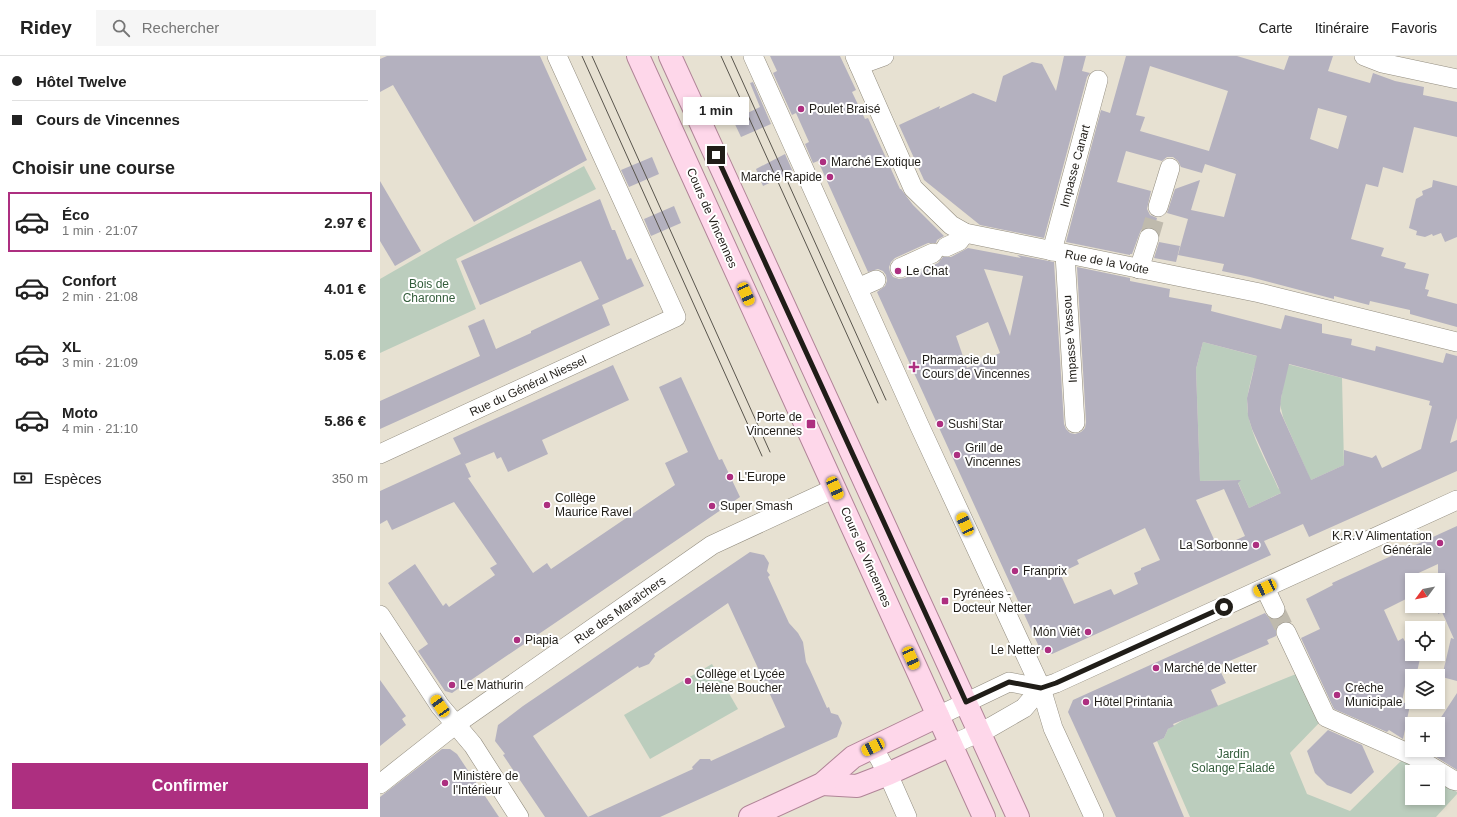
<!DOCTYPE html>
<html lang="fr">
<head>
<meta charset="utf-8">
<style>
  :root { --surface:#fff; --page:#f6f6f6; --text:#222; --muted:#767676; --line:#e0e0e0; --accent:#ad2f80 }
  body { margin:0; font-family:Arial,sans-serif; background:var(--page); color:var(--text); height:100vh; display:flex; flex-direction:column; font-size:15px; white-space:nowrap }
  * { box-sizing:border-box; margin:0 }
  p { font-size:13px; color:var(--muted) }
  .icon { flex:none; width:22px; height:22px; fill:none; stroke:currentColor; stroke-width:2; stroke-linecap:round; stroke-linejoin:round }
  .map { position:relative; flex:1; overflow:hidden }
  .sheet { display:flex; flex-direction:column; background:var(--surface); width:380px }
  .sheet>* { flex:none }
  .hud { display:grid; align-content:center; height:88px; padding:0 12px; background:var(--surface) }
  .needle { width:26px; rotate:238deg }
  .fabs { position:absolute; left:1025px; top:517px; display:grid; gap:8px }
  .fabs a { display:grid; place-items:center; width:40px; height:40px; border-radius:0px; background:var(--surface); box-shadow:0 2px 6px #0003; font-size:20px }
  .end { position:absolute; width:18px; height:18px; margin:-9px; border:5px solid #201d18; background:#fff; box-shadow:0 0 0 2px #fff }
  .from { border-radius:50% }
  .bubble { position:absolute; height:28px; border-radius:0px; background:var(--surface); box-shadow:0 2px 6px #0003; font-size:13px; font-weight:600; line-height:28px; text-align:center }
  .car { position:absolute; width:12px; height:24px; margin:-12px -6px; border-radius:5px; box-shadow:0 0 3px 1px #0007; background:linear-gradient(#f5c518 24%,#345 0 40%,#f5c518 0 76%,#345 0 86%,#f5c518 0) }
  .hud b { display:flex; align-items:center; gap:14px; height:38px; font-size:15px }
  .hud b+b { border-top:1px solid var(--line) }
  .hud i { width:10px; height:10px; background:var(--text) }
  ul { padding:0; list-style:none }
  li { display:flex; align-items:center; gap:12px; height:60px; margin:0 8px 6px; padding:0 4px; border:2px solid transparent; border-radius:0px }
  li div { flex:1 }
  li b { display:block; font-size:15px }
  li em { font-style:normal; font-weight:600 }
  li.current { border-color:var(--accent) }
  li>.icon { width:36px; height:36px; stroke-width:1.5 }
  h2 { padding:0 12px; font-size:18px; line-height:48px }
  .pay { display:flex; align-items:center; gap:10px; height:44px; padding:0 12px; font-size:15px }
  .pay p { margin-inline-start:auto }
  .cta { display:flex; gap:8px; margin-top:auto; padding:8px 12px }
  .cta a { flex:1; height:46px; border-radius:0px; background:var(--accent); color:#fff; font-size:16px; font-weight:600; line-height:46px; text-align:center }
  header { display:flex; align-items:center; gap:24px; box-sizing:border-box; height:56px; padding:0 20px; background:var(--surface); border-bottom:1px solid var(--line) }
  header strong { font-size:19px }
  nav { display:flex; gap:22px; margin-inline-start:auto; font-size:14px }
  .search { width:280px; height:36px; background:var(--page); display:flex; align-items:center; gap:10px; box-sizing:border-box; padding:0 14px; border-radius:0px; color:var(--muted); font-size:15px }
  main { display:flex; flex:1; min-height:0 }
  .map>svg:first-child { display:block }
  .green { fill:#bbcdbd }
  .building { fill:#b4b1bf; fill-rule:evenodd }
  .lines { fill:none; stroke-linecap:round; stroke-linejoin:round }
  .minor-tunnel { stroke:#bfbaad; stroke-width:19; stroke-dasharray:19 10; stroke-linecap:butt }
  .minor-casing { stroke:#928c7f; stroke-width:20 }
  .major-casing { stroke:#b08497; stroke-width:24 }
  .minor { stroke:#fff; stroke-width:19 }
  .major { stroke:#fed7ea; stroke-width:22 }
  .tram { stroke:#59554d; stroke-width:1 }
  .route { stroke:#201d18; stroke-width:5 }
  .poi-dot { fill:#ad2f80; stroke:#fff; stroke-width:1.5 }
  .labels { text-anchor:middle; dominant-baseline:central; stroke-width:4; stroke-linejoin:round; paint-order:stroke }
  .poi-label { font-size:12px; fill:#201d18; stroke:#fff; text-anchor:start }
  .street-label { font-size:12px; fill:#201d18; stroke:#fff }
  .park-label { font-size:12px; fill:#335d3b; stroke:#fff }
</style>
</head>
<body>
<header>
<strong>Ridey</strong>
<div class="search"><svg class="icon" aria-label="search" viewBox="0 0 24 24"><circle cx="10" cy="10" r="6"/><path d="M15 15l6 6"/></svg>Rechercher</div>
<nav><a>Carte</a><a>Itinéraire</a><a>Favoris</a></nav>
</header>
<main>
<section class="sheet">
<div class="hud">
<b><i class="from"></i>Hôtel Twelve</b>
<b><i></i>Cours de Vincennes</b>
</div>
<h2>Choisir une course</h2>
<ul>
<li class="current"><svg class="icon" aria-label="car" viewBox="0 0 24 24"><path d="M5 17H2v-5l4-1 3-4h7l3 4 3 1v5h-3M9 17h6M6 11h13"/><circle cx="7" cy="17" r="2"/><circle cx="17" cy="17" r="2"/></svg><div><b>Éco</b><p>1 min · 21:07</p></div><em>2.97 €</em></li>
<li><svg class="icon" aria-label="car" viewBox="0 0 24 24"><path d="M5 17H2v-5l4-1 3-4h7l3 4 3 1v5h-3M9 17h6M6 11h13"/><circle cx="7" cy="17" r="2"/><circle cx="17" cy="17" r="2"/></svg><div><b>Confort</b><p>2 min · 21:08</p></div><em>4.01 €</em></li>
<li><svg class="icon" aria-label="car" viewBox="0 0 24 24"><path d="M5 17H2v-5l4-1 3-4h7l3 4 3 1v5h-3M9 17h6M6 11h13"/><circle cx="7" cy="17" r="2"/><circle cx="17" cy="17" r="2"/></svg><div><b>XL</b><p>3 min · 21:09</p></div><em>5.05 €</em></li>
<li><svg class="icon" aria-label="car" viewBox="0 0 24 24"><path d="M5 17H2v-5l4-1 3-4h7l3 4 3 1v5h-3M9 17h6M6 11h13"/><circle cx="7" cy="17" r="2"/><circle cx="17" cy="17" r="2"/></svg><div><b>Moto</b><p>4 min · 21:10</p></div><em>5.86 €</em></li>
</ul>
<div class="pay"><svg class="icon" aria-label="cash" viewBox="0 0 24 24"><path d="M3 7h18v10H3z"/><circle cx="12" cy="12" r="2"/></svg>Espèces<p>350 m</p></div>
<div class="cta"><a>Confirmer</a></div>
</section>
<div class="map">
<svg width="1077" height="761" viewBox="0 0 1077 761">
  <rect width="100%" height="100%" fill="#e7e1d2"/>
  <!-- green -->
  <g class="green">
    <polygon points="204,110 216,133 76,203 96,253 0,297 0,223 66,185"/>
    <path d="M823,286L880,301C875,308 873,315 871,324C869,332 867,340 867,348C868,376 887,406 898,432L903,436L869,452L857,424L820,425L816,313Z"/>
    <polygon points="907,308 962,322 964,409 929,425 928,418 903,361 900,348"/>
    <polygon points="332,608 358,653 270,703 244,659"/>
    <polygon points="916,618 939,667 910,697 927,738 970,755 1024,702 1045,716 1032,716 1032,742 1058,742 1058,724 1077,736 1077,738 1056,761 810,761 777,685 784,682 788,673 805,663"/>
  </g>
  <!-- building -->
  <g class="building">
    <polygon points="7,0 160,0 207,104 94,166 13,29 0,36 0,3"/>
    <path d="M390,0H460L476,34L472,36L485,63L488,62L520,133H521L533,149L564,180L557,184L556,187H548L515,202L511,206L509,211L510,216L513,221L519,223L525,222L558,207L563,201H571L588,192L641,202L637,199L674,206L684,368L686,373L690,377L695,378L701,376L705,372L706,366L697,211L750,222V225L790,233L789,241L832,249L831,255L901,273L905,259L942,268V277L972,283L971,289L995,295L996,290L1063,307L1066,297L1077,300V362L1070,387L1077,384V415L929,481L923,468L884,485L891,499L672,598L660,593L497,236L505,230L507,225L506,219L503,215L498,213L488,216L438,105L433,107L425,88L429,86L416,57L412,59L393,17L397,15ZM604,213L643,220L630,280ZM608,266L620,297L587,312L576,280ZM823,286L877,300L867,342L868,360L872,373L901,437L869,452L858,427L861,424L820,425L816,313ZM909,308L1050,345L1049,349L1052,350L1041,393L1002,412L996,399L992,402L964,394V409L931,424L900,355L901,342ZM844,433L865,480L838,492L816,444ZM765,472L780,504L761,512V514L754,517L758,528L734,539L731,533L694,548L680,517L699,508L697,504Z"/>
    <polygon points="684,0 706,0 702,15 710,17 707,21 664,182 600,169 544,124 519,69 560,50 559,53 593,37 616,46 623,20 652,6 662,8 676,35"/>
    <path d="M746,0H857L904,14L909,0H953L948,15L990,27L993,17L1015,25L1044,31L1043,39L1077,46V81L1034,71L1023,117L1003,111L998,131L986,128L971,183L1004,192L1001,200L1026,207L1024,212L1049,218L1045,233L1049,234L1047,240L1077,248V271L1030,258V254L990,245L989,249L954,240V243L870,221L842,215L844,208L798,199L808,163L787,157L795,133L820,124L811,154L844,161L856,118L825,108L822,117L801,111L798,105L793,101H787L782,105L746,95L737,126L771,135L767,153L770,159L777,162L774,173L767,171L761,174L759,179L752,198H750V199L686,186L721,54L730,57ZM770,10L848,35L829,95L760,75L765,61L756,59ZM938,52L967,60L958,93L930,83Z"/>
    <polygon points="373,26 391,68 361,81 353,64 380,51 370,27"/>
    <polygon points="405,98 413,116 383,130 376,113"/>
    <polygon points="272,101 279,118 249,131 241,114"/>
    <polygon points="1053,124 1077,130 1077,181 1065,186 1061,177 1053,180 1052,178 1045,181 1036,179 1037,175 1029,172 1036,143 1043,139 1042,135 1052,131"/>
    <polygon points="0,125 41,195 15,210 0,185"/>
    <polygon points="220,143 232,174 235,174 247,204 251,202 264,230 222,249 230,269 0,373 0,345 100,300 88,270 104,263 116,293 151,277 151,275 219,243 201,205 100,249 81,205"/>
    <polygon points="294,150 301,167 271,180 264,163"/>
    <polygon points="779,186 800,190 796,206 774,202"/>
    <polygon points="233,309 249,344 162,384 168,398 128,416 121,401 117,403 114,396 85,408 81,399 91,421 88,422 153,517 167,507 171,513 295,429 285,407 308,396 279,331 301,321 339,404 342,403 360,441 72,637 65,635 38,595 48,588 8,527 35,508 63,550 66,547 69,551 115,519 110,512 117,508 74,446 12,474 7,464 0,468 0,435 81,398 73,382"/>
    <polygon points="1077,470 1077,625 1062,621 1071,582 1074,583 1062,556 1058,558 1058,508 1032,520 1032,540 1004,554 1018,585 1023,582 1027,589 1032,587 1032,598 1041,598 1037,616 1028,614 1022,646 1030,649 1023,683 1009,674 1007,676 954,653 921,582 940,573 926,543 953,529 952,527"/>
    <path d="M370,496L384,499L389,507L387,515L390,519L388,521L409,567L418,577L423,586L426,606L430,614L447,652L449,651L451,657L458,659L462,667L457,681L280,761H165L123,699L125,698L115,685L118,669L143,650ZM348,547L405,671L331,705L330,703H320L312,711L313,713L208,761L153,680L258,610L259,612L269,608L275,600L274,598Z"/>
    <polygon points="885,557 890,563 896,574 896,580 887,584 889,588 838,610 846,627 831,634 838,650 793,668 794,670 788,673 784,682 773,687 804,761 736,761 688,656 693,644"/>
    <polygon points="0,624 26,660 22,663 26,669 0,690"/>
    <polygon points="1077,637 1077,714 1045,694 1058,694 1058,666"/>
    <polygon points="948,674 982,689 994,716 971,738 947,729 935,717 927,695"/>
    <polygon points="62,693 70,693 77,698 119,761 0,761 0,741"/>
  </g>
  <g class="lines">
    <!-- minor-tunnel -->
    <g class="minor-tunnel">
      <polyline points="769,182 778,151"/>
      <polyline points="895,553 906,576"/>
    </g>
    <!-- minor casing -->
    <g class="minor-casing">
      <g id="minor">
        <polyline points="373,0 540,371 661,632 673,672 714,761"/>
        <polyline points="475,0 533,132 571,169 585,177 880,237 1077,286"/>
        <polyline points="984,0 1002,7 1077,23"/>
        <polyline points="479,9 504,0"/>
        <polyline points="778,151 790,112"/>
        <polyline points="566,191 579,185 585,177"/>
        <polyline points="672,195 718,24"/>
        <polyline points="685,198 695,367"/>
        <polyline points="520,212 553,197"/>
        <polyline points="759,213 769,182"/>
        <polyline points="478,232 496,224"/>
        <polyline points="0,398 296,261 177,0"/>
        <polyline points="885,532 895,553"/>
        <polyline points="0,559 60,650 93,689 139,761"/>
        <polyline points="906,576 946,661 1032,699 1073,724 1077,725"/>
        <polyline points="558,660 629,626 661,632 676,627 1077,444"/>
        <polyline points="571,689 611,671 644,652 661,632"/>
        <polyline points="493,691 508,718 527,761"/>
        <polyline points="0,728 76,668 332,489 455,432"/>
      </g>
    </g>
    <!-- major casing -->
    <g class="major-casing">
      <g id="major">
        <polyline points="258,0 604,761"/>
        <polyline points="290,0 638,761"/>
        <polyline points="442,728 477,730 508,718 571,689"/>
        <polyline points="370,761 442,728 473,701 558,660"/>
      </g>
    </g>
    <!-- minor -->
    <use href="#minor" class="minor"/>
    <!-- major -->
    <use href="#major" class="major"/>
    <!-- tram -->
    <g class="tram">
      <polyline points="202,0 382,400"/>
      <polyline points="212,0 390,396"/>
      <polyline points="341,0 498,347"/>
      <polyline points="351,0 506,344"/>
    </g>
  </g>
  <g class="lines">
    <!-- route -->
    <polyline class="route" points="336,99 586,646 629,626 661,632 676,627 844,551"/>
  </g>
  <!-- markers -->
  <g class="poi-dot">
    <circle cx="421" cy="53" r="4"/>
    <circle cx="443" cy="106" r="4"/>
    <circle cx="450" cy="121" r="4"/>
    <circle cx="518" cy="215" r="4"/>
    <path d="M532 305h4v4h4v4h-4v4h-4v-4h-4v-4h4z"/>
    <rect x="426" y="363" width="10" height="10" rx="2"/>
    <circle cx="560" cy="368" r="4"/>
    <circle cx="577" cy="399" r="4"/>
    <circle cx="350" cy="421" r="4"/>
    <circle cx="167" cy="449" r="4"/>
    <circle cx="332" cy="450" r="4"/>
    <circle cx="1060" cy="487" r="4"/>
    <circle cx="876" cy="489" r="4"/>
    <circle cx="635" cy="515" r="4"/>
    <rect x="561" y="541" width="8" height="8" rx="2"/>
    <circle cx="708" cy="576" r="4"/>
    <circle cx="137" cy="584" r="4"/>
    <circle cx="668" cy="594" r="4"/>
    <circle cx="776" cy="612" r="4"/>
    <circle cx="308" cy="625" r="4"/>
    <circle cx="72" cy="629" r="4"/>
    <circle cx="957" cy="639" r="4"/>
    <circle cx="706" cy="646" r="4"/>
    <circle cx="65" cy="727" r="4"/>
  </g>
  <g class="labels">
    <!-- poi labels -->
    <g class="poi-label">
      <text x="429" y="53">Poulet Braisé</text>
      <text x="451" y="106">Marché Exotique</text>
      <text x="442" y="121" text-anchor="end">Marché Rapide</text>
      <text x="526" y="215">Le Chat</text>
      <text x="542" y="304">Pharmacie du<tspan x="542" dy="14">Cours de Vincennes</tspan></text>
      <text x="422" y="361" text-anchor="end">Porte de<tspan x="422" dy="14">Vincennes</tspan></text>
      <text x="568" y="368">Sushi Star</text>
      <text x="585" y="392">Grill de<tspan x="585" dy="14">Vincennes</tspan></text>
      <text x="358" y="421">L'Europe</text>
      <text x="175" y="442">Collège<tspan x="175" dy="14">Maurice Ravel</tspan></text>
      <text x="340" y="450">Super Smash</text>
      <text x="1052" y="480" text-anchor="end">K.R.V Alimentation<tspan x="1052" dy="14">Générale</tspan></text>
      <text x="868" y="489" text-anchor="end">La Sorbonne</text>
      <text x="643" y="515">Franprix</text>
      <text x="573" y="538">Pyrénées -<tspan x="573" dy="14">Docteur Netter</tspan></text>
      <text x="700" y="576" text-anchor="end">Món Viêt</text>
      <text x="145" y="584">Piapia</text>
      <text x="660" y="594" text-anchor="end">Le Netter</text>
      <text x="784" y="612">Marché de Netter</text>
      <text x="316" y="618">Collège et Lycée<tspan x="316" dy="14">Hélène Boucher</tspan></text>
      <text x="80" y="629">Le Mathurin</text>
      <text x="965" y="632">Crèche<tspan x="965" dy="14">Municipale</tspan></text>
      <text x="714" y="646">Hôtel Printania</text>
      <text x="73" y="720">Ministère de<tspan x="73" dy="14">l'Intérieur</tspan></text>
    </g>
    <!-- street labels -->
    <g class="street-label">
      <text transform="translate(695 110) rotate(-75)">Impasse Canart</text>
      <text transform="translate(332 162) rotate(66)">Cours de Vincennes</text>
      <text transform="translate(727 206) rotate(11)">Rue de la Voûte</text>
      <text transform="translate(690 283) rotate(-94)">Impasse Vassou</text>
      <text transform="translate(148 330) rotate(-25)">Rue du Général Niessel</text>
      <text transform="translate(486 501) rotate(66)">Cours de Vincennes</text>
      <text transform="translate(240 554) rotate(-35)">Rue des Maraîchers</text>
    </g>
    <!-- park labels -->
    <g class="park-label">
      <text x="49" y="228">Bois de<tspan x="49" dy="14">Charonne</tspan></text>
      <text x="853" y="698">Jardin<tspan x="853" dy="14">Solange Faladé</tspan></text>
    </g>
  </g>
</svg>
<div class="fabs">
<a><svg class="needle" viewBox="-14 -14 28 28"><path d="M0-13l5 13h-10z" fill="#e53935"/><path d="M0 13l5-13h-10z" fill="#767676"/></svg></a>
<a><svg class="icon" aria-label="locate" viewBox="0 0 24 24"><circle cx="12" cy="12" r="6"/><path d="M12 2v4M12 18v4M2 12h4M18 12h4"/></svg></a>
<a><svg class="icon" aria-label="layers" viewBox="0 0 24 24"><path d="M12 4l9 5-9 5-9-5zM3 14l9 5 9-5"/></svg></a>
<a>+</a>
<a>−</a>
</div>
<i class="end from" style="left:844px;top:551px"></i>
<i class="end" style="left:336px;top:99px"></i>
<div class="bubble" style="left:303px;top:41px;width:66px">1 min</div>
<i class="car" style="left:366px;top:238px;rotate:156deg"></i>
<i class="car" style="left:455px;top:432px;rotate:156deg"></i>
<i class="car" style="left:585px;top:468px;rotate:335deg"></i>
<i class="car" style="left:885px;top:532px;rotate:245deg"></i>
<i class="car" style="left:531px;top:602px;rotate:156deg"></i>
<i class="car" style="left:60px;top:650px;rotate:326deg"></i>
<i class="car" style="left:493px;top:691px;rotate:244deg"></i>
</div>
</main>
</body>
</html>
